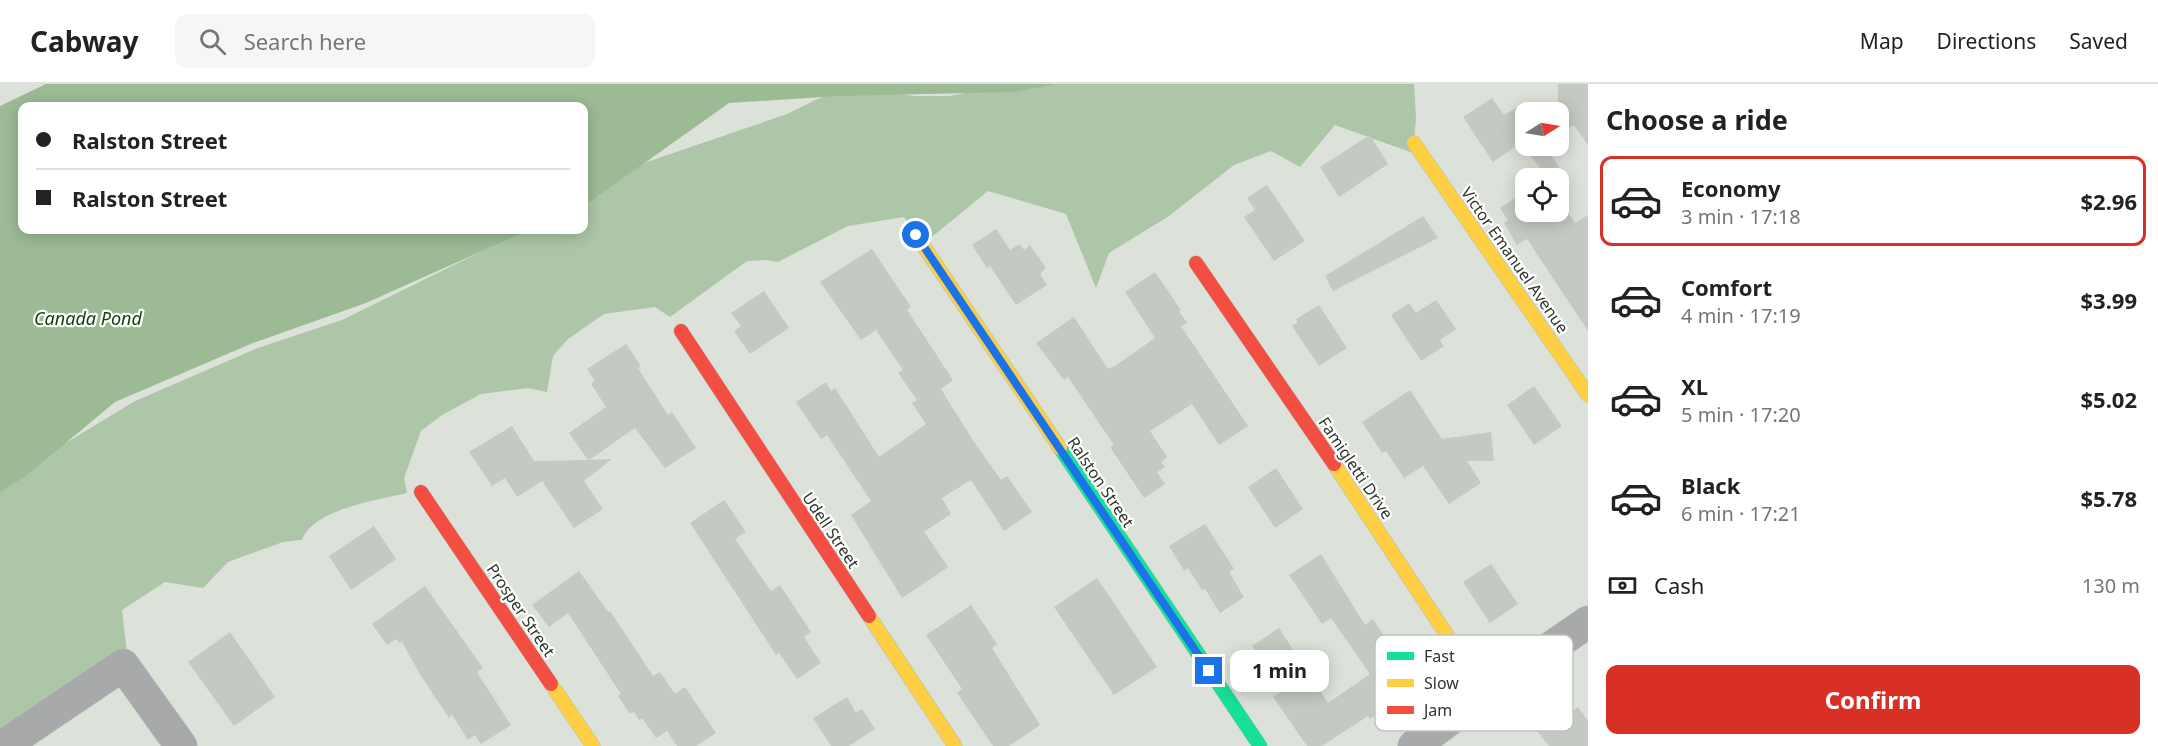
<!DOCTYPE html>
<html lang="en">
<head>
<meta charset="utf-8">
<style>
  :root { --surface:#fff; --page:#f6f6f6; --text:#222; --muted:#767676; --line:#e0e0e0; --accent:#d93025 }
  body { margin:0; font-family:"Noto Sans",sans-serif; background:var(--page); color:var(--text); height:100vh; display:flex; flex-direction:column; font-size:22px; white-space:nowrap }
  * { box-sizing:border-box; margin:0 }
  p { font-size:20px; color:var(--muted) }
  .icon { flex:none; width:33px; height:33px; fill:none; stroke:currentColor; stroke-width:2; stroke-linecap:round; stroke-linejoin:round }
  .map { position:relative; flex:1; overflow:hidden }
  .sheet { display:flex; flex-direction:column; background:var(--surface); width:570px }
  .sheet>* { flex:none }
  .hud { position:absolute; left:18px; top:18px; width:570px; height:132px; border-radius:12px; box-shadow:0 3px 15px #0003; display:grid; align-content:center; height:132px; padding:0 18px; background:var(--surface) }
  .needle { width:39px; rotate:79deg }
  .controls { position:absolute; left:1515px; top:18px; display:grid; gap:12px }
  .controls a { display:grid; place-items:center; width:54px; height:54px; border-radius:12px; background:var(--surface); box-shadow:0 3px 15px #0003; font-size:30px }
  .end { position:absolute; width:27px; height:27px; margin:-14px; border:8px solid #1a73e8; background:#fff; box-shadow:0 0 0 3px #fff }
  .from { border-radius:50% }
  .bubble { position:absolute; height:42px; border-radius:12px; background:var(--surface); box-shadow:0 3px 15px #0003; font-size:20px; font-weight:700; line-height:42px; text-align:center }
  .hud b { display:flex; align-items:center; gap:21px; height:57px; font-size:22px }
  .hud b+b { border-top:2px solid var(--line) }
  .hud i { width:15px; height:15px; background:var(--text) }
  ul { padding:0; list-style:none }
  li { display:flex; align-items:center; gap:18px; height:90px; margin:0 12px 9px; padding:0 6px; border:3px solid transparent; border-radius:12px }
  li div { flex:1 }
  li b { display:block; font-size:22px }
  li em { font-style:normal; font-weight:700 }
  li.selected { border-color:var(--accent) }
  li>.icon { width:54px; height:54px; stroke-width:1.5 }
  h2 { padding:0 18px; font-size:27px; line-height:72px }
  .pay { display:flex; align-items:center; gap:15px; height:66px; padding:0 18px; font-size:22px }
  .pay p { margin-inline-start:auto }
  .action { display:flex; gap:12px; margin-top:auto; padding:12px 18px }
  .action a { flex:1; height:69px; border-radius:12px; background:var(--accent); color:#fff; font-size:24px; font-weight:700; line-height:69px; text-align:center }
  header { display:flex; align-items:center; gap:36px; box-sizing:border-box; height:84px; padding:0 30px; background:var(--surface); border-bottom:2px solid var(--line) }
  header strong { font-size:28px }
  nav { display:flex; gap:33px; margin-inline-start:auto; font-size:21px }
  .search { width:420px; height:54px; background:var(--page); display:flex; align-items:center; gap:15px; box-sizing:border-box; padding:0 21px; border-radius:12px; color:var(--muted); font-size:22px }
  main { display:flex; flex:1; min-height:0 }
  .map>svg:first-child { display:block }
  .forest { fill:#adc6a7 }
  .water { fill:#9cbb95 }
  .building { fill:#c4c9c2 }
  .lines { fill:none; stroke-linecap:round; stroke-linejoin:round }
  .street-casing { stroke:#babeb8; stroke-width:33 }
  .fast-casing { stroke:#babeb8; stroke-width:15 }
  .slow-casing { stroke:#babeb8; stroke-width:15 }
  .jam-casing { stroke:#babeb8; stroke-width:15 }
  .street { stroke:#a8a9aa; stroke-width:32 }
  .fast { stroke:#16e098; stroke-width:14 }
  .slow { stroke:#ffcf43; stroke-width:14 }
  .jam { stroke:#f24e42; stroke-width:14 }
  .route { stroke:#1a73e8; stroke-width:8 }
  .labels { text-anchor:middle; dominant-baseline:central; stroke-width:4.5; stroke-linejoin:round; paint-order:stroke }
  .street-label { font-size:16px; fill:#2f342e; stroke:#fff }
  .water-label { font-size:18px; font-style:italic; fill:#143e0a; stroke:#fff }
  .key { fill:#fff; stroke:#c1c2c0; stroke-width:1.5 }
  .key-label { font-size:16px; fill:#2f342e }
</style>
</head>
<body>
<header>
<strong>Cabway</strong>
<div class="search"><svg class="icon" aria-label="search" viewBox="0 0 24 24"><circle cx="10" cy="10" r="6"/><path d="M15 15l6 6"/></svg>Search here</div>
<nav><a>Map</a><a>Directions</a><a>Saved</a></nav>
</header>
<main>
<div class="map">
<svg width="1588" height="662" viewBox="0 0 1588 662">
  <rect width="100%" height="100%" fill="#dce2da"/>
  <!-- forest -->
  <path class="forest" d="M1019,0H1414L1416,34L1413,69L1335,41L1300,83L1271,67L1234,81L1169,132L1109,169L1096,204L1066,130L988,107L922,161L904,133L848,142L778,178L767,176L747,177L670,233L655,223L604,230L568,255L553,272L547,308L528,304L481,310L442,331L421,347L404,394L407,409C378,416 313,425 302,456L283,458L228,478L203,504L165,498L122,526L130,594L0,662V399L135,317L258,264L342,236L525,146H584V112L644,79L787,30L828,10L854,5L915,12H949Z"/>
  <!-- water -->
  <polygon class="water" points="46,0 1055,0 1015,8 838,12 729,19 591,117 584,121 584,22 22,22 22,146 529,146 366,219 253,259 115,318 26,392 0,408 0,22"/>
  <!-- building -->
  <g class="building">
    <polygon points="1558,0 1588,0 1588,61 1574,41 1558,51"/>
    <polygon points="1492,14 1504,31 1519,22 1526,32 1526,62 1545,62 1561,86 1548,94 1520,59 1493,78 1463,33"/>
    <polygon points="1370,51 1388,80 1339,113 1320,83"/>
    <polygon points="1267,101 1305,157 1274,177 1244,133 1255,126 1247,114"/>
    <polygon points="1526,107 1526,128 1558,128 1558,114 1575,139 1588,131 1588,247 1527,155 1517,161 1504,139 1508,136 1500,124"/>
    <polygon points="1423,132 1438,154 1333,207 1325,192"/>
    <polygon points="996,145 1010,166 1020,160 1024,166 1030,161 1046,184 1040,190 1047,201 1016,221 990,182 987,184 972,161"/>
    <polygon points="872,165 911,223 907,226 953,296 941,305 972,355 1001,396 1007,392 1032,428 1004,447 971,396 942,414 951,430 924,448 948,483 902,514 851,431 871,417 827,351 821,355 796,318 826,298 831,307 835,304 879,373 926,340 912,319 917,316 898,289 903,286 876,246 861,256 820,198"/>
    <polygon points="1155,188 1181,226 1179,227 1187,239 1181,242 1248,342 1219,361 1192,320 1150,347 1167,373 1161,378 1165,383 1157,388 1165,400 1144,414 1110,363 1114,361 1068,293 1064,296 1036,259 1074,233 1108,285 1115,282 1155,254 1125,208"/>
    <polygon points="764,207 789,244 750,270 734,247 741,242 731,229"/>
    <polygon points="1436,216 1456,245 1440,256 1444,262 1421,277 1391,231 1409,219 1416,229"/>
    <polygon points="1319,221 1347,264 1319,282 1292,242 1298,238 1296,235"/>
    <polygon points="626,260 641,282 638,284 668,331 672,328 696,364 665,384 635,344 589,376 612,375 584,397 603,425 574,444 542,397 517,413 505,394 492,402 469,368 512,342 534,377 588,376 569,349 606,323 591,300 595,297 587,285"/>
    <polygon points="1534,302 1562,342 1534,361 1507,321"/>
    <polygon points="1410,306 1442,355 1491,348 1494,377 1467,377 1481,399 1449,420 1423,382 1404,394 1386,367 1382,369 1362,338"/>
    <polygon points="1276,384 1303,425 1275,444 1248,403"/>
    <polygon points="724,416 746,448 735,455 771,507 780,501 811,548 804,553 821,579 797,595 779,569 776,571 690,439"/>
    <polygon points="1205,440 1234,485 1229,488 1244,513 1220,529 1205,505 1202,506 1188,484 1184,487 1169,462"/>
    <polygon points="374,442 396,475 351,506 329,472"/>
    <polygon points="1321,470 1365,541 1373,535 1418,603 1370,635 1368,632 1322,662 1307,662 1273,613 1282,607 1252,562 1279,544 1328,619 1370,590 1331,534 1322,540 1289,491"/>
    <polygon points="1491,480 1518,520 1490,539 1463,498"/>
    <polygon points="579,487 608,528 610,527 653,592 660,588 675,610 685,603 716,649 696,662 677,662 667,647 656,654 642,634 639,636 634,628 630,630 618,612 621,610 568,529 549,543 532,521"/>
    <polygon points="1097,494 1157,583 1114,611 1054,523"/>
    <polygon points="425,502 483,584 478,587 478,590 511,641 481,660 475,651 468,656 452,631 449,634 421,592 402,558 399,559 396,555 387,561 372,540"/>
    <polygon points="971,521 997,560 992,564 1040,641 1009,662 993,662 957,609 962,605 926,551"/>
    <polygon points="230,548 275,613 234,642 188,578"/>
    <polygon points="847,613 856,629 862,625 875,645 849,662 831,662 813,634"/>
    <polygon points="1578,623 1588,637 1588,662 1549,662 1537,647 1560,630 1562,634"/>
  </g>
  <g class="lines">
    <!-- street casing -->
    <g class="street-casing">
      <g id="street">
        <polyline points="3,662 123,581 181,662"/>
        <polyline points="1414,662 1485,609 1588,538"/>
      </g>
    </g>
    <!-- fast casing -->
    <g class="fast-casing">
      <polyline id="fast" points="1060,364 1260,662"/>
    </g>
    <!-- slow casing -->
    <g class="slow-casing">
      <g id="slow">
        <polyline points="1414,59 1588,311"/>
        <polyline points="916,151 1060,364"/>
        <polyline points="1334,380 1485,609"/>
        <polyline points="869,532 955,662"/>
        <polyline points="551,600 593,662"/>
      </g>
    </g>
    <!-- jam casing -->
    <g class="jam-casing">
      <g id="jam">
        <polyline points="1196,179 1334,380"/>
        <polyline points="681,247 869,532"/>
        <polyline points="421,408 551,600"/>
      </g>
    </g>
    <!-- street -->
    <use href="#street" class="street"/>
    <!-- fast -->
    <use href="#fast" class="fast"/>
    <!-- slow -->
    <use href="#slow" class="slow"/>
    <!-- jam -->
    <use href="#jam" class="jam"/>
  </g>
  <g class="lines">
    <!-- route -->
    <polyline class="route" points="916,151 1209,587"/>
  </g>
  <g class="labels">
    <!-- street labels -->
    <g class="street-label">
      <text transform="translate(1515 176) rotate(55)">Victor Emanuel Avenue</text>
      <text transform="translate(1356 384) rotate(56)">Famigletti Drive</text>
      <text transform="translate(1101 398) rotate(56)">Ralston Street</text>
      <text transform="translate(831 446) rotate(56)">Udell Street</text>
      <text transform="translate(521 526) rotate(56)">Prosper Street</text>
    </g>
    <!-- water labels -->
    <g class="water-label">
      <text x="88" y="234">Canada Pond</text>
    </g>
  </g>
  <!-- legend -->
  <rect x="1375" y="551" width="198" height="96" rx="9" class="key"/>
  <rect x="1387" y="568" width="27" height="8" fill="#16e098"/>
  <rect x="1387" y="595" width="27" height="8" fill="#ffcf43"/>
  <rect x="1387" y="622" width="27" height="8" fill="#f24e42"/>
  <g class="key-label">
    <text x="1424" y="578">Fast</text>
    <text x="1424" y="605">Slow</text>
    <text x="1424" y="632">Jam</text>
  </g>
</svg>
<div class="controls">
<a><svg class="needle" viewBox="-14 -14 28 28"><path d="M0-13l5 13h-10z" fill="#e53935"/><path d="M0 13l5-13h-10z" fill="#767676"/></svg></a>
<a><svg class="icon" aria-label="locate" viewBox="0 0 24 24"><circle cx="12" cy="12" r="6"/><path d="M12 2v4M12 18v4M2 12h4M18 12h4"/></svg></a>
</div>
<i class="end from" style="left:916px;top:151px"></i>
<i class="end" style="left:1209px;top:587px"></i>
<div class="bubble" style="left:1230px;top:566px;width:99px">1 min</div>
<div class="hud">
<b><i class="from"></i>Ralston Street</b>
<b><i></i>Ralston Street</b>
</div>
</div>
<section class="sheet">
<h2>Choose a ride</h2>
<ul>
<li class="selected"><svg class="icon" aria-label="car" viewBox="0 0 24 24"><path d="M5 17H2v-5l4-1 3-4h7l3 4 3 1v5h-3M9 17h6M6 11h13"/><circle cx="7" cy="17" r="2"/><circle cx="17" cy="17" r="2"/></svg><div><b>Economy</b><p>3 min · 17:18</p></div><em>$2.96</em></li>
<li><svg class="icon" aria-label="car" viewBox="0 0 24 24"><path d="M5 17H2v-5l4-1 3-4h7l3 4 3 1v5h-3M9 17h6M6 11h13"/><circle cx="7" cy="17" r="2"/><circle cx="17" cy="17" r="2"/></svg><div><b>Comfort</b><p>4 min · 17:19</p></div><em>$3.99</em></li>
<li><svg class="icon" aria-label="car" viewBox="0 0 24 24"><path d="M5 17H2v-5l4-1 3-4h7l3 4 3 1v5h-3M9 17h6M6 11h13"/><circle cx="7" cy="17" r="2"/><circle cx="17" cy="17" r="2"/></svg><div><b>XL</b><p>5 min · 17:20</p></div><em>$5.02</em></li>
<li><svg class="icon" aria-label="car" viewBox="0 0 24 24"><path d="M5 17H2v-5l4-1 3-4h7l3 4 3 1v5h-3M9 17h6M6 11h13"/><circle cx="7" cy="17" r="2"/><circle cx="17" cy="17" r="2"/></svg><div><b>Black</b><p>6 min · 17:21</p></div><em>$5.78</em></li>
</ul>
<div class="pay"><svg class="icon" aria-label="cash" viewBox="0 0 24 24"><path d="M3 7h18v10H3z"/><circle cx="12" cy="12" r="2"/></svg>Cash<p>130 m</p></div>
<div class="action"><a>Confirm</a></div>
</section>
</main>
</body>
</html>
